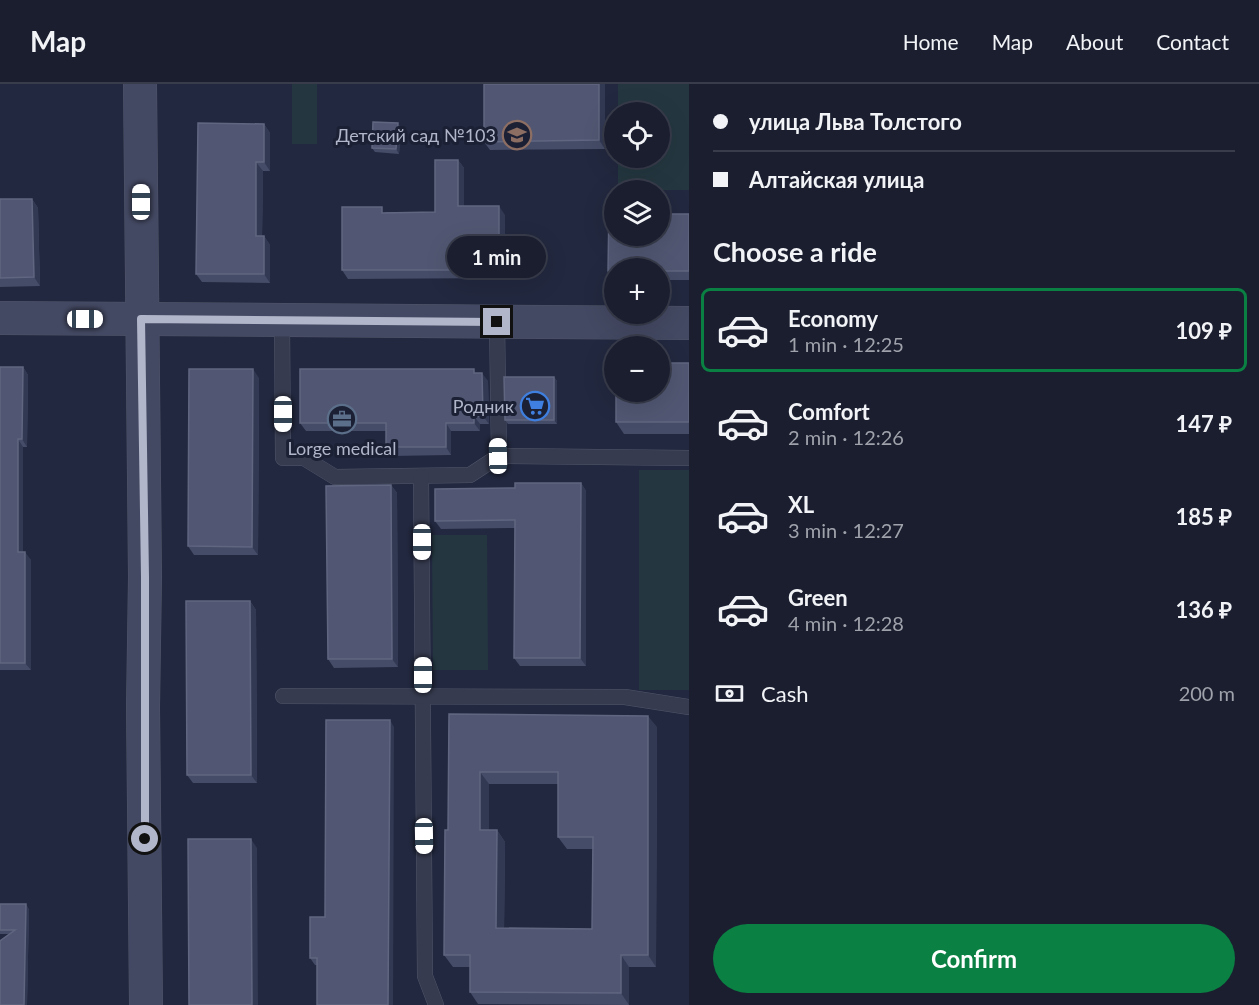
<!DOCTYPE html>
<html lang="en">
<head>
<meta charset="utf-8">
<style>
  :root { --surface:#1a1e2f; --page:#232737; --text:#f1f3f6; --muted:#9fa2aa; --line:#383c4b; --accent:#0b8043 }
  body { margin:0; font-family:Lato,sans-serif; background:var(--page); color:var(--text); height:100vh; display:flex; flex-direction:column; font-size:22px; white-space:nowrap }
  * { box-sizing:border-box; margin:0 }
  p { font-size:20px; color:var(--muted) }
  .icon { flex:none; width:33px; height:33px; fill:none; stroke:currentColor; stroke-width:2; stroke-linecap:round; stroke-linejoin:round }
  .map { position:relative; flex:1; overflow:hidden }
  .drawer { display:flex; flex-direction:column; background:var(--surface); width:570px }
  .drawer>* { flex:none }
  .top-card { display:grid; align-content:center; height:132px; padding:0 24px; background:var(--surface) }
  .fabs { position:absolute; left:604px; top:18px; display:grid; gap:12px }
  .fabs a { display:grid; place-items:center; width:66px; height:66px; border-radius:50%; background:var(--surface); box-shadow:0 6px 24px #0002,0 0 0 2px var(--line); font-size:30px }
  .end { position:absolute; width:27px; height:27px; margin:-14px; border:8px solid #b2b6ca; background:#111; box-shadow:0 0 0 3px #111 }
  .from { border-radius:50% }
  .bubble { position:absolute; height:42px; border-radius:21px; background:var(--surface); box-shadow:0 6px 24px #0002,0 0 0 2px var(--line); font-size:20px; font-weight:700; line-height:42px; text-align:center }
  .car { position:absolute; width:18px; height:36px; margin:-18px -9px; border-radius:8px; box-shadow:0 0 4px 2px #0007; background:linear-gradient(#fff 24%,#345 0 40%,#fff 0 76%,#345 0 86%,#fff 0) }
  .top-card b { display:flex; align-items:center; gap:21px; height:57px; font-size:22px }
  .top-card b+b { border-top:2px solid var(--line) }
  .top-card i { width:15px; height:15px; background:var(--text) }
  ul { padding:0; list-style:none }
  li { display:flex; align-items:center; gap:18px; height:84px; margin:0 12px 9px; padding:0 12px; border:3px solid transparent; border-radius:9px }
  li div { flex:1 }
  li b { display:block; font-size:22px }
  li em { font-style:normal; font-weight:700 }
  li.on { border-color:var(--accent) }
  li>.icon { width:54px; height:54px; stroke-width:1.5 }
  h2 { padding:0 24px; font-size:27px; line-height:72px }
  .pay { display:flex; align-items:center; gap:15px; height:66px; padding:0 24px; font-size:22px }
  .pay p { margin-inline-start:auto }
  .cta { display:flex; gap:12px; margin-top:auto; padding:12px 24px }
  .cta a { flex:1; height:69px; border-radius:36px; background:var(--accent); color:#fff; font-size:24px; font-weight:700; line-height:69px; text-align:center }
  header { display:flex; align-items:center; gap:36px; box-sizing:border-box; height:84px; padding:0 30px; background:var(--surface); border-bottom:2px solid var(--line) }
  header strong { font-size:28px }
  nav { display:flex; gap:33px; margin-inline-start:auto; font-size:21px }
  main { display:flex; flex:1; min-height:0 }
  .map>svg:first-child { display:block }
  .green { fill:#243740 }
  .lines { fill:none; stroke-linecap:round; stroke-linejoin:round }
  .lane-casing { stroke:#51566a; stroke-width:16 }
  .secondary-casing { stroke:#51566a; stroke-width:34 }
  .lane { stroke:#363b4f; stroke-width:15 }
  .secondary { stroke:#444963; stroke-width:33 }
  .wall { fill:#454c67; fill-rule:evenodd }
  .shaded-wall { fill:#323953 }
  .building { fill:#515772; stroke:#606680; stroke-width:1.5; fill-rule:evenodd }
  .route { stroke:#b2b6ca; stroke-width:8 }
  .labels { text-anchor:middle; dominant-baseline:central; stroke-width:6; stroke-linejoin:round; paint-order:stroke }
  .poi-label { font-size:18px; fill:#b2b6ca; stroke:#1b2034; text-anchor:end }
</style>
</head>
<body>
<header>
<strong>Map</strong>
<nav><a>Home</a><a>Map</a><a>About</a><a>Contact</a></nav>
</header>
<main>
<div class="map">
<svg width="689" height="921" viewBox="0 0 689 921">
  <rect width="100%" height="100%" fill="#22283f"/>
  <!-- green -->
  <g class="green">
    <rect x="292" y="0" width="25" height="60"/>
    <polygon points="618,0 689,0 689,106 618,106 618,74 660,74 660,28 618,28"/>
    <rect x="639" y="386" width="50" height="220"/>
    <polygon points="432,451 487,451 488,586 433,586"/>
  </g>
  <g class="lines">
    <!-- lane casing -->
    <g class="lane-casing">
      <g id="lane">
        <polyline points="282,236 283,374 304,374 335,393 470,391 499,372 689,374"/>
        <polyline points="497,238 499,372"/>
        <polyline points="421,392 425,892 436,921"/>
        <polyline points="283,612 625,613 689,623"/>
      </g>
    </g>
    <!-- secondary casing -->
    <g class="secondary-casing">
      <g id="secondary">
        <polyline points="140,0 145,493 143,623 146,921"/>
        <polyline points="0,234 689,239"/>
      </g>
    </g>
    <!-- lane -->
    <use href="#lane" class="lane"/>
    <!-- secondary -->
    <use href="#secondary" class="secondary"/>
  </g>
  <!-- wall -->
  <g class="wall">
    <polygon points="605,0 605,65 490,66 484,58"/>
    <polygon points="264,40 270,49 270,87 263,87 262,152 264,152 270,161 270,199 202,198 196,190"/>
    <polygon points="401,44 399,70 375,68 372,64"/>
    <polygon points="458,76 464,84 464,122 505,131 505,194 348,195 342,186 386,128 435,128"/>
    <polygon points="0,115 32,115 38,124 40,202 0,203"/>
    <polygon points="689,130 689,196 660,196 660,184 615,184 614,196 608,187 615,152"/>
    <polygon points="689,279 689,350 624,350 616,338"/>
    <polygon points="0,283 23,283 28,291 27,363 23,363 23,468 31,476 31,586 0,586"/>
    <polygon points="477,289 488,297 489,340 480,340 480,347 451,347 451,371 391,372 386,363 386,347 306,347 300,339"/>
    <polygon points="554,293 557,297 557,340 508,340 505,336"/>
    <polygon points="259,294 258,471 194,471 188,462"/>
    <polygon points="581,399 586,407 586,582 520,582 514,574 515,444 441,445 435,437 515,404"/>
    <polygon points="391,401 397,409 398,583 334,584 328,575"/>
    <polygon points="250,517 256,526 257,699 193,699 187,691"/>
    <path d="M449,630L657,643L656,883H629V921L478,920L470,908V883H453L444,871L448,746ZM489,700H558V753L567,765H593L592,845L504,844L505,758L497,746H489Z"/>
    <polygon points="394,643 317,881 315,881 310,874"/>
    <polygon points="0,820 29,825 27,921 9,850 0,850"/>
  </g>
  <!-- shaded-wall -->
  <g class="shaded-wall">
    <polygon points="599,0 605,0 605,65 599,56"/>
    <polygon points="398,39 401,44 399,70 396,65"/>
    <polygon points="264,40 270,49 270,87 264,78"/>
    <polygon points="458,76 464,84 464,131 458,122"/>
    <polygon points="256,78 263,87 262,161 256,152"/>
    <polygon points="32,115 38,124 40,202 34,193"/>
    <polygon points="499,122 505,131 505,194 499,186"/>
    <polygon points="264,152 270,161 270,199 264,190"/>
    <polygon points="23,283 28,291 27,363 22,355"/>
    <polygon points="253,285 259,294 258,471 252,463"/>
    <polygon points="482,289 488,297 489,340 483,332"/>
    <polygon points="554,293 557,297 557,340 554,336"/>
    <polygon points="474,332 480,340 480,347 474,339"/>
    <polygon points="446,339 451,347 451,371 446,363"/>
    <polygon points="18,355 23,363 23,476 18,468"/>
    <polygon points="581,399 586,407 586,582 580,574"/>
    <polygon points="391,401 397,409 398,583 392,575"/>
    <polygon points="25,468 31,476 31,586 25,579"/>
    <polygon points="250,517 256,526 257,699 251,691"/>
    <polygon points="648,632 657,643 656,883 648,871"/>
    <polygon points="390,636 394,643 393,921 388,921"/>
    <polygon points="480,688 489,700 489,758 480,746"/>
    <polygon points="497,746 505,758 504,856 496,844"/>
    <polygon points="251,755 257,764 258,921 252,921"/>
    <polygon points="26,820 29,825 27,921 24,921"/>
    <polygon points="621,871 629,883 629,921 621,909"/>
  </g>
  <!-- building -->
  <g class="building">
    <polygon points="484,0 599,0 599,56 484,58"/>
    <polygon points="373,38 398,39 396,65 372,64"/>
    <polygon points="198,39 264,40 264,78 256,78 256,152 264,152 264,190 196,190"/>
    <polygon points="435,76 458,76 458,122 499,122 499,186 342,186 342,123 382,123 382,129 435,128"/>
    <polygon points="0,115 32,115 34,193 0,194"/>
    <polygon points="609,123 615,123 615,152 660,152 660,130 689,130 689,187 660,187 660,184 615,184 615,187 608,187"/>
    <polygon points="660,279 689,279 689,338 616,338 616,308 660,308"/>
    <polygon points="0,283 23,283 22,355 18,355 18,468 25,468 25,579 0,579"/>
    <polygon points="189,285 253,285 252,463 188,462"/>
    <polygon points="300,285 474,285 474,289 482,289 483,332 474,332 474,339 446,339 446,363 386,363 386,339 300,339"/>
    <polygon points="504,293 554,293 554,336 505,336"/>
    <polygon points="515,399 581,399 580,574 514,574 515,436 435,437 435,405 515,404"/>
    <polygon points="391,401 392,575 328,575 326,402"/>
    <polygon points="186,517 250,517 251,691 187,691"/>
    <path d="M449,630L648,632V871H621V909L470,908V871H444L445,746H448ZM480,688H558V753H593L592,845L496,844L497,746H480Z"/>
    <polygon points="326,636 390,636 388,921 317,921 317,874 310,874 310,833 325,833"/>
    <polygon points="188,755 251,755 252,921 189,921"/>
    <polygon points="0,820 26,820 24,921 0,921 0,857 15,846 0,846"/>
  </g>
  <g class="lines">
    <!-- route -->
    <polyline class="route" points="145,755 145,493 141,235 497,238"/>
  </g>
  <!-- icons -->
  <defs>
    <g id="school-ring" transform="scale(1.5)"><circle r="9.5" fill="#1b2034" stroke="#8d6e63" stroke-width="1.5"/><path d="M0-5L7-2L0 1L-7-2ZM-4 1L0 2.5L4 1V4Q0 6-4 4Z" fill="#8d6e63"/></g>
    <g id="supermarket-ring" transform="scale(1.5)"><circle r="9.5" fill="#1b2034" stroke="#3f7fe0" stroke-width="1.5"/><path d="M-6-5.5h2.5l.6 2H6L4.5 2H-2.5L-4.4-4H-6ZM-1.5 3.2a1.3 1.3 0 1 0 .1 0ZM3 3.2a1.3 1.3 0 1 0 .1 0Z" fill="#3f7fe0"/></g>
    <g id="office-ring" transform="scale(1.5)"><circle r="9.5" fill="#1b2034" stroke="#5c6f8a" stroke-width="1.5"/><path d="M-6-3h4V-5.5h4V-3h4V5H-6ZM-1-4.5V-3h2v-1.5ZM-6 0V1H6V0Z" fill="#5c6f8a"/></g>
  </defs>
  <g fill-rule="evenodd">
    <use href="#school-ring" x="517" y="51"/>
    <use href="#supermarket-ring" x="535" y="322"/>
    <use href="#office-ring" x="342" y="335"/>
  </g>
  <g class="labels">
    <!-- poi labels -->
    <g class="poi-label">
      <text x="496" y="51">Детский сад №103</text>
      <text x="514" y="322">Родник</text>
      <text x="342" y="364" text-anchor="middle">Lorge medical</text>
    </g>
  </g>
</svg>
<div class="fabs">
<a><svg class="icon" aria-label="locate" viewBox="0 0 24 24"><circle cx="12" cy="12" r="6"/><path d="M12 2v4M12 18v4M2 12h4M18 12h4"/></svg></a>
<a><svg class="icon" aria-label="layers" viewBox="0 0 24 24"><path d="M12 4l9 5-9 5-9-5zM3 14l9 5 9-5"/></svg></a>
<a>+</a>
<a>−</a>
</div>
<i class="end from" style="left:145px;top:755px"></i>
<i class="end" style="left:497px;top:238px"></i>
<div class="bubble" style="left:447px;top:152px;width:99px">1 min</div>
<i class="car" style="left:141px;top:118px;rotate:0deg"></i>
<i class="car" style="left:85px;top:235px;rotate:90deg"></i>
<i class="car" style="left:283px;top:330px;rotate:180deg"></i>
<i class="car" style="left:498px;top:372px;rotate:359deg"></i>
<i class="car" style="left:422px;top:458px;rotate:180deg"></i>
<i class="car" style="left:423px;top:591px;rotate:0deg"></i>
<i class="car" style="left:424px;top:752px;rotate:179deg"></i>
</div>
<section class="drawer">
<div class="top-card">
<b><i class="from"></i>улица Льва Толстого</b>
<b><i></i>Алтайская улица</b>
</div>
<h2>Choose a ride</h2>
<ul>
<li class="on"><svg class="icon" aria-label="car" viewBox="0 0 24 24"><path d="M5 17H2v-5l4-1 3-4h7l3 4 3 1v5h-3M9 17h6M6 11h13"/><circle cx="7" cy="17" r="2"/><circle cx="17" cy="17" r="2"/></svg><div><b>Economy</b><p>1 min · 12:25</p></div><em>109 ₽</em></li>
<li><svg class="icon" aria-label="car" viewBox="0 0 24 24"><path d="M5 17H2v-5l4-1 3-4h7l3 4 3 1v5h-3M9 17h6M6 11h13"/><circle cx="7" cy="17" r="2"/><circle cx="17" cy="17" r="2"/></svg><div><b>Comfort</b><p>2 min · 12:26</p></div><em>147 ₽</em></li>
<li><svg class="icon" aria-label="car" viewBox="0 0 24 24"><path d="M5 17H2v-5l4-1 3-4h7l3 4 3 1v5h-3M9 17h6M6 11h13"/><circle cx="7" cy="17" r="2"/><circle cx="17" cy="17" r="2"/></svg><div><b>XL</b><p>3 min · 12:27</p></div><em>185 ₽</em></li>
<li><svg class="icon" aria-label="car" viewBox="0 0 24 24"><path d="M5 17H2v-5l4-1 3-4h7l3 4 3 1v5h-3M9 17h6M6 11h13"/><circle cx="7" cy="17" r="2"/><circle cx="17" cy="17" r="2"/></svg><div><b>Green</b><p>4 min · 12:28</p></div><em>136 ₽</em></li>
</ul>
<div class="pay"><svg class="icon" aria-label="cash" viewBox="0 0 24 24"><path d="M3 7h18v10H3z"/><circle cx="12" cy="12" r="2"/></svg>Cash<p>200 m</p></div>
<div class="cta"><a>Confirm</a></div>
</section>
</main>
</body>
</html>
